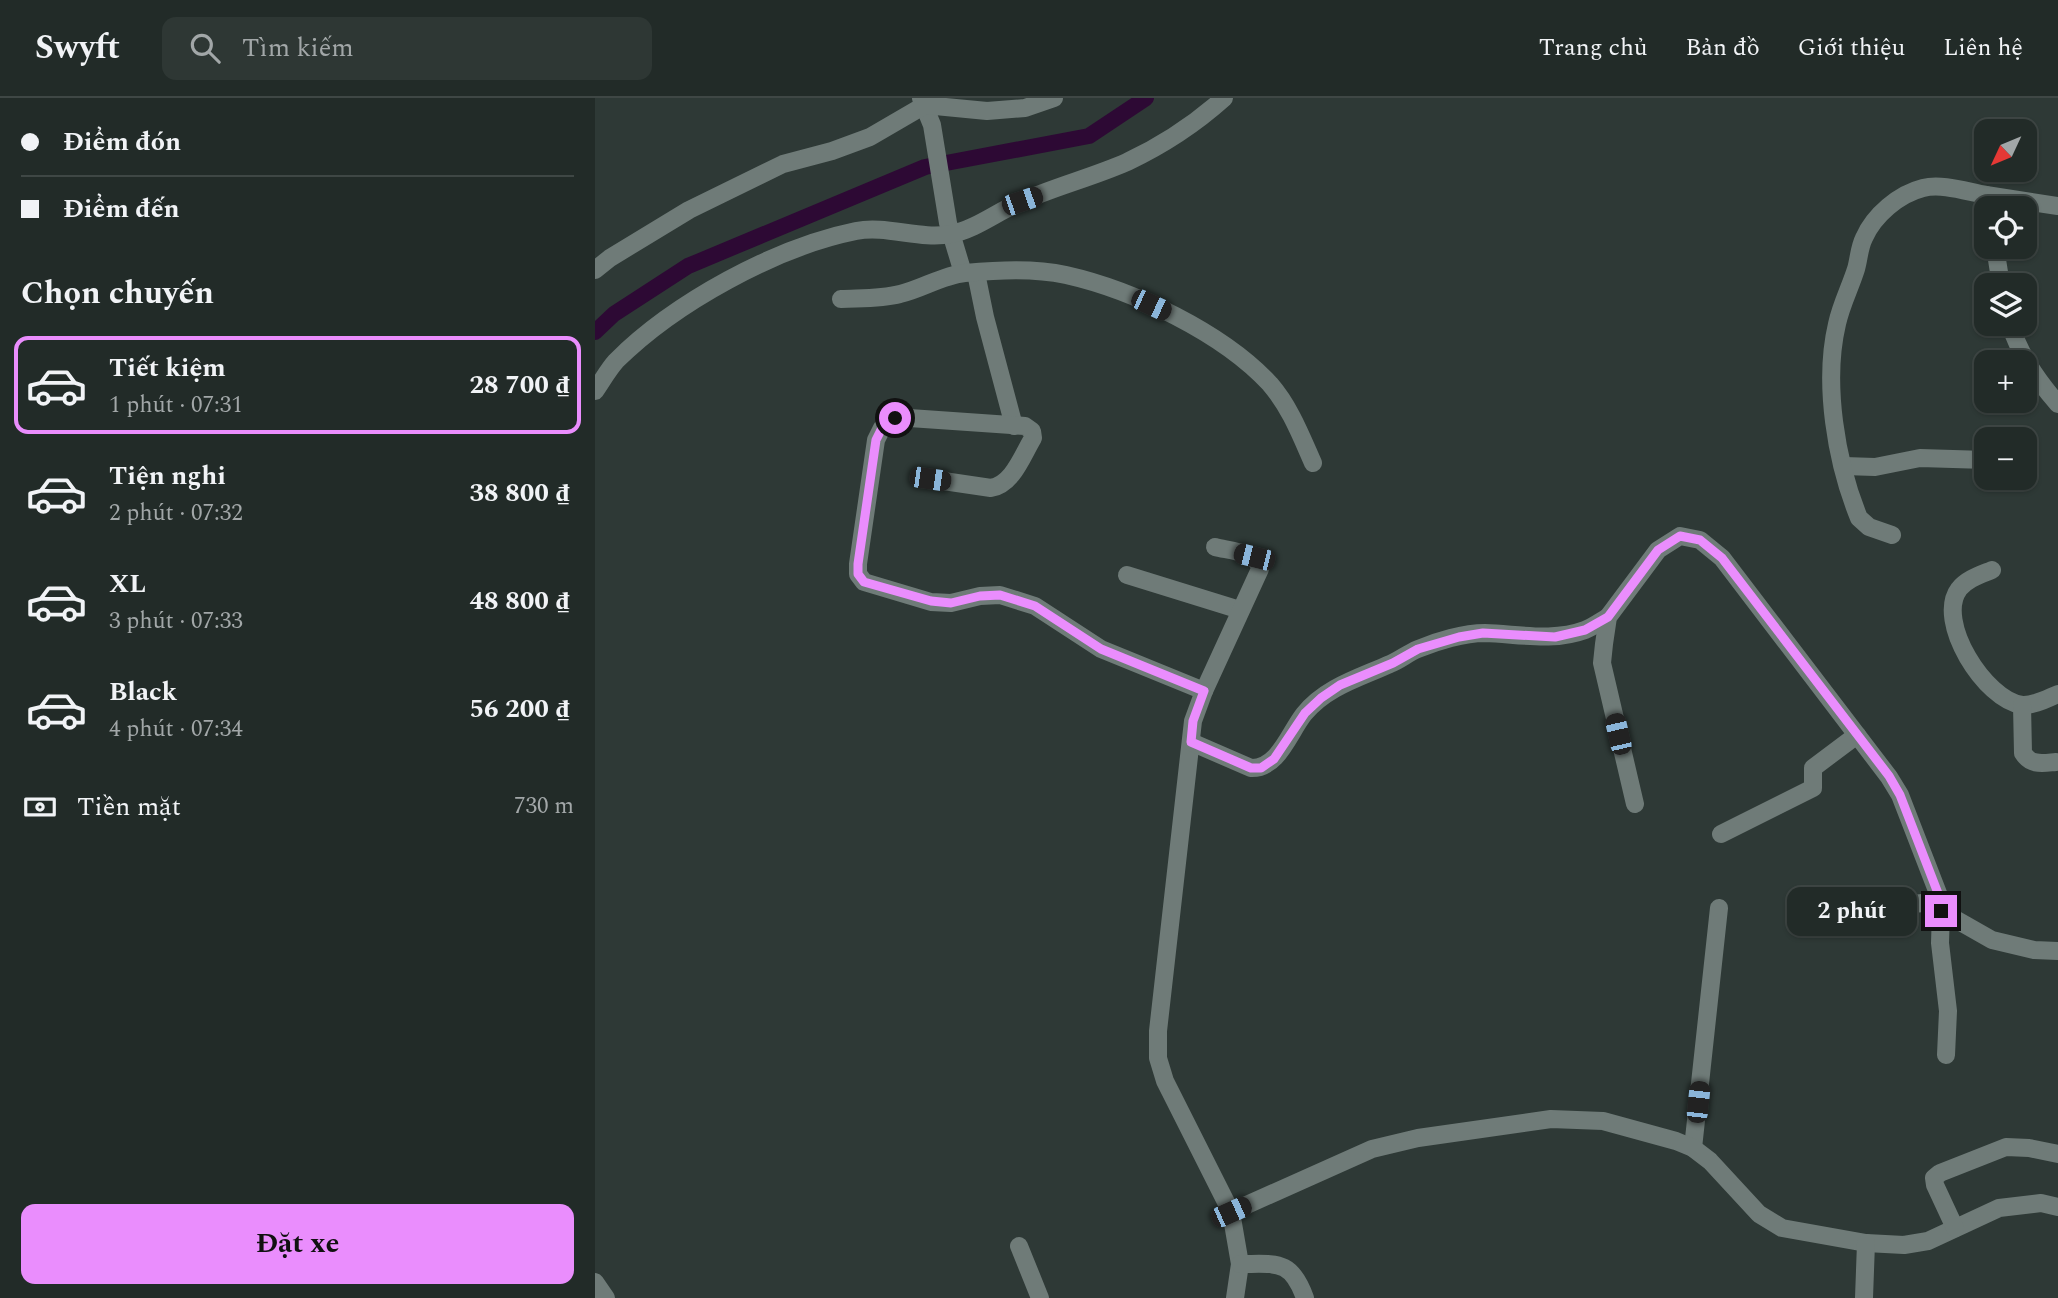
<!DOCTYPE html>
<html lang="vi">
<head>
<meta charset="utf-8">
<style>
  :root { --surface:#222b28; --page:#2e3734; --text:#f1f3f6; --muted:#a2a7a8; --line:#3f4745; --accent:#ea8dfd }
  body { margin:0; font-family:Spectral,serif; background:var(--page); color:var(--text); height:100vh; display:flex; flex-direction:column; font-size:26px; white-space:nowrap }
  * { box-sizing:border-box; margin:0 }
  p { font-size:23px; color:var(--muted) }
  .icon { flex:none; width:38px; height:38px; fill:none; stroke:currentColor; stroke-width:2; stroke-linecap:round; stroke-linejoin:round }
  .map { position:relative; flex:1; overflow:hidden }
  .panel { display:flex; flex-direction:column; background:var(--surface); width:595px }
  .panel>* { flex:none }
  .hud { display:grid; align-content:center; height:154px; padding:0 21px; background:var(--surface) }
  .needle { width:46px; rotate:226deg }
  .buttons { position:absolute; left:1379px; top:21px; display:grid; gap:14px }
  .buttons a { display:grid; place-items:center; width:63px; height:63px; border-radius:14px; background:var(--surface); box-shadow:0 2px 5px #0004,0 0 0 2px var(--line); font-size:35px }
  .end { position:absolute; width:32px; height:32px; margin:-16px; border:9px solid #ea8dfd; background:#111; box-shadow:0 0 0 4px #111 }
  .from { border-radius:50% }
  .bubble { position:absolute; height:49px; border-radius:14px; background:var(--surface); box-shadow:0 2px 5px #0004,0 0 0 2px var(--line); font-size:23px; font-weight:700; line-height:49px; text-align:center }
  .car { position:absolute; width:21px; height:42px; margin:-21px -10px; border-radius:9px; box-shadow:0 0 5px 2px #0007; background:linear-gradient(#222 24%,#8ab4d8 0 40%,#222 0 76%,#8ab4d8 0 86%,#222 0) }
  .hud b { display:flex; align-items:center; gap:24px; height:66px; font-size:26px }
  .hud b+b { border-top:2px solid var(--line) }
  .hud i { width:18px; height:18px; background:var(--text) }
  ul { padding:0; list-style:none }
  li { display:flex; align-items:center; gap:21px; height:98px; margin:0 14px 10px; padding:0 7px; border:4px solid transparent; border-radius:14px }
  li div { flex:1 }
  li b { display:block; font-size:26px }
  li em { font-style:normal; font-weight:700 }
  li.on { border-color:var(--accent) }
  li>.icon { width:63px; height:63px; stroke-width:1.5 }
  h2 { padding:0 21px; font-size:32px; line-height:84px }
  .pay { display:flex; align-items:center; gap:18px; height:77px; padding:0 21px; font-size:26px }
  .pay p { margin-inline-start:auto }
  .primary-button { display:flex; gap:14px; margin-top:auto; padding:14px 21px }
  .primary-button a { flex:1; height:80px; border-radius:14px; background:var(--accent); color:#111; font-size:28px; font-weight:700; line-height:80px; text-align:center }
  header { display:flex; align-items:center; gap:42px; box-sizing:border-box; height:98px; padding:0 35px; background:var(--surface); border-bottom:2px solid var(--line) }
  header strong { font-size:33px }
  nav { display:flex; gap:38px; margin-inline-start:auto; font-size:24px }
  .search { width:490px; height:63px; background:var(--page); display:flex; align-items:center; gap:18px; box-sizing:border-box; padding:0 24px; border-radius:14px; color:var(--muted); font-size:26px }
  main { display:flex; flex:1; min-height:0 }
  .map>svg:first-child { display:block }
  .lines { fill:none; stroke-linecap:round; stroke-linejoin:round }
  .canal { stroke:#2d0934; stroke-width:16 }
  .minor { stroke:#6f7b78; stroke-width:18 }
  .route { stroke:#ea8dfd; stroke-width:9 }
</style>
</head>
<body>
<header>
<strong>Swyft</strong>
<div class="search"><svg class="icon" aria-label="search" viewBox="0 0 24 24"><circle cx="10" cy="10" r="6"/><path d="M15 15l6 6"/></svg>Tìm kiếm</div>
<nav><a>Trang chủ</a><a>Bản đồ</a><a>Giới thiệu</a><a>Liên hệ</a></nav>
</header>
<main>
<section class="panel">
<div class="hud">
<b><i class="from"></i>Điểm đón</b>
<b><i></i>Điểm đến</b>
</div>
<h2>Chọn chuyến</h2>
<ul>
<li class="on"><svg class="icon" aria-label="car" viewBox="0 0 24 24"><path d="M5 17H2v-5l4-1 3-4h7l3 4 3 1v5h-3M9 17h6M6 11h13"/><circle cx="7" cy="17" r="2"/><circle cx="17" cy="17" r="2"/></svg><div><b>Tiết kiệm</b><p>1 phút · 07:31</p></div><em>28 700 ₫</em></li>
<li><svg class="icon" aria-label="car" viewBox="0 0 24 24"><path d="M5 17H2v-5l4-1 3-4h7l3 4 3 1v5h-3M9 17h6M6 11h13"/><circle cx="7" cy="17" r="2"/><circle cx="17" cy="17" r="2"/></svg><div><b>Tiện nghi</b><p>2 phút · 07:32</p></div><em>38 800 ₫</em></li>
<li><svg class="icon" aria-label="car" viewBox="0 0 24 24"><path d="M5 17H2v-5l4-1 3-4h7l3 4 3 1v5h-3M9 17h6M6 11h13"/><circle cx="7" cy="17" r="2"/><circle cx="17" cy="17" r="2"/></svg><div><b>XL</b><p>3 phút · 07:33</p></div><em>48 800 ₫</em></li>
<li><svg class="icon" aria-label="car" viewBox="0 0 24 24"><path d="M5 17H2v-5l4-1 3-4h7l3 4 3 1v5h-3M9 17h6M6 11h13"/><circle cx="7" cy="17" r="2"/><circle cx="17" cy="17" r="2"/></svg><div><b>Black</b><p>4 phút · 07:34</p></div><em>56 200 ₫</em></li>
</ul>
<div class="pay"><svg class="icon" aria-label="cash" viewBox="0 0 24 24"><path d="M3 7h18v10H3z"/><circle cx="12" cy="12" r="2"/></svg>Tiền mặt<p>730 m</p></div>
<div class="primary-button"><a>Đặt xe</a></div>
</section>
<div class="map">
<svg width="1463" height="1200" viewBox="0 0 1463 1200">
  <rect width="100%" height="100%" fill="#2e3936"/>
  <g class="lines">
    <!-- canal -->
    <polyline class="canal" points="0,234 19,216 93,168 330,69 494,38 551,0"/>
    <!-- minor -->
    <g class="minor">
      <polyline points="326,0 337,27 353,125 368,175"/>
      <polyline points="1394,110 1391,97 1463,108"/>
      <polyline points="1400,149 1406,187"/>
      <polyline points="0,172 15,160 94,112 188,66 237,53 275,39 330,7 392,13 430,10 459,0"/>
      <polyline points="381,175 390,219 419,328"/>
      <path d="M246,201C266,200 286,201 305,196C327,191 348,177 370,175C403,172 439,170 471,177C538,192 628,235 675,286C695,309 706,338 718,365"/>
      <path d="M1415,226C1425,257 1441,281 1463,306"/>
      <path d="M0,293C7,283 13,272 21,263C79,205 181,149 261,133C292,127 325,142 356,136C382,131 404,112 428,103C462,88 498,79 532,64C568,47 600,26 629,0"/>
      <polyline points="1249,368 1280,369 1325,360 1391,362"/>
      <path d="M335,381L396,390C418,386 427,358 438,340L437,333L430,328L300,319L287,330L281,342L263,466V476L269,484L336,504L356,505L385,498L405,497L440,508L506,551L609,593L598,623L563,933V960L570,983L636,1114L645,1166L640,1200"/>
      <path d="M1297,437L1274,429L1264,420C1241,364 1228,285 1242,226C1246,207 1255,190 1261,171C1264,161 1264,150 1269,140C1279,117 1304,96 1328,90C1347,85 1373,94 1391,97"/>
      <path d="M1397,472C1385,477 1372,481 1364,491C1340,523 1390,602 1427,607C1439,608 1453,600 1463,596"/>
      <polyline points="532,477 645,512"/>
      <path d="M609,593L665,471C663,454 635,453 620,449"/>
      <path d="M1427,607L1428,655C1436,668 1448,665 1461,664"/>
      <path d="M596,644L656,670C683,671 694,635 709,616C731,589 764,580 795,566C805,562 813,555 823,551C842,543 869,535 890,535C923,536 958,544 990,532C998,529 1006,523 1013,519"/>
      <polyline points="1040,706 1007,565 1009,546 1013,519 1063,452 1085,438 1105,442 1127,460 1294,679 1305,697 1346,803 1346,813 1397,842 1439,852 1463,853"/>
      <polyline points="1126,736 1218,690 1218,670 1262,637"/>
      <polyline points="1346,813 1345,845 1353,913 1351,957"/>
      <polyline points="1208,818 1346,803"/>
      <polyline points="1098,1050 1124,810"/>
      <polyline points="636,1114 777,1051 823,1040 956,1021 1008,1023 1081,1043 1098,1050 1115,1063 1164,1116 1187,1130 1271,1145 1309,1147 1333,1143 1404,1110 1446,1105 1463,1109"/>
      <polyline points="1360,1130 1340,1087 1339,1080 1345,1075 1411,1049 1434,1050 1463,1056"/>
      <polyline points="424,1148 445,1200"/>
      <path d="M645,1166C682,1166 696,1161 710,1200"/>
      <polyline points="0,1184 11,1200"/>
      <polyline points="1269,1200 1271,1145"/>
    </g>
  </g>
  <g class="lines">
    <!-- route -->
    <polyline class="route" points="300,320 287,330 281,342 263,466 263,476 269,484 336,503 356,505 385,498 405,497 440,508 506,551 609,593 598,623 596,644 656,670 666,670 679,661 710,615 726,600 745,587 798,565 823,551 864,539 888,535 960,539 990,532 1013,519 1063,452 1085,438 1105,442 1127,460 1294,678 1305,697 1346,803 1346,813"/>
  </g>
</svg>
<div class="buttons">
<a><svg class="needle" viewBox="-14 -14 28 28"><path d="M0-13l5 13h-10z" fill="#e53935"/><path d="M0 13l5-13h-10z" fill="#a2a7a8"/></svg></a>
<a><svg class="icon" aria-label="locate" viewBox="0 0 24 24"><circle cx="12" cy="12" r="6"/><path d="M12 2v4M12 18v4M2 12h4M18 12h4"/></svg></a>
<a><svg class="icon" aria-label="layers" viewBox="0 0 24 24"><path d="M12 4l9 5-9 5-9-5zM3 14l9 5 9-5"/></svg></a>
<a>+</a>
<a>−</a>
</div>
<i class="end from" style="left:300px;top:320px"></i>
<i class="end" style="left:1346px;top:813px"></i>
<div class="bubble" style="left:1192px;top:789px;width:130px">2 phút</div>
<i class="car" style="left:427px;top:103px;rotate:71deg"></i>
<i class="car" style="left:556px;top:207px;rotate:115deg"></i>
<i class="car" style="left:335px;top:381px;rotate:98deg"></i>
<i class="car" style="left:659px;top:459px;rotate:284deg"></i>
<i class="car" style="left:1023px;top:636px;rotate:347deg"></i>
<i class="car" style="left:1103px;top:1004px;rotate:6deg"></i>
<i class="car" style="left:636px;top:1114px;rotate:66deg"></i>
</div>
</main>
</body>
</html>
